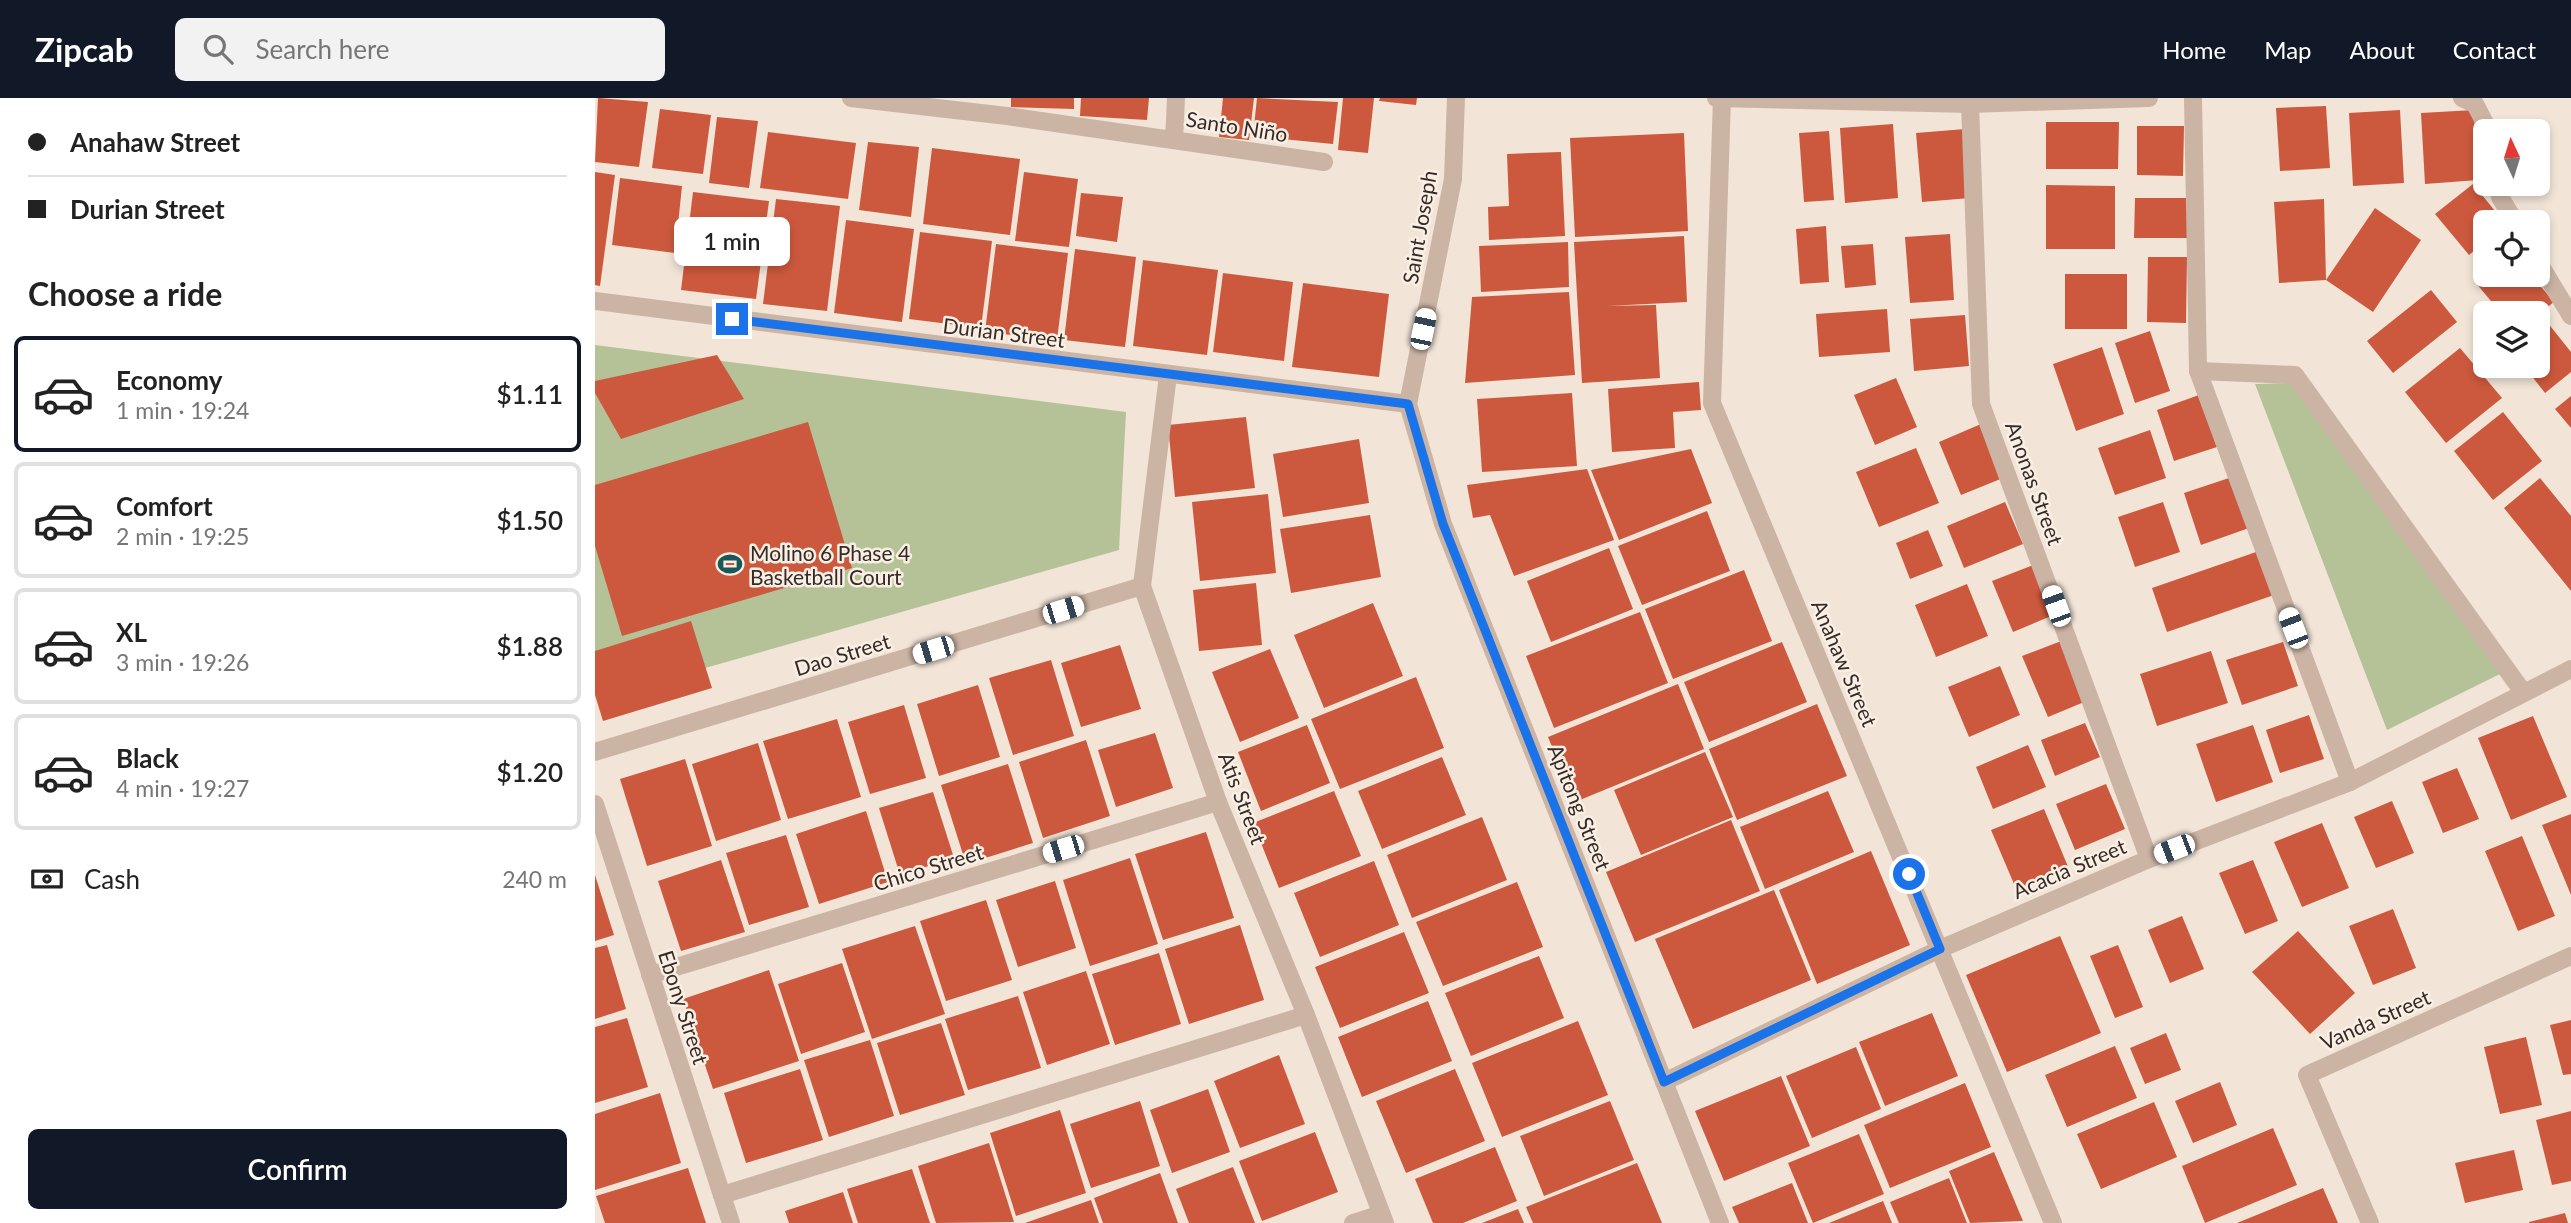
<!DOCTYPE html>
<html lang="en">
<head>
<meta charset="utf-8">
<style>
  :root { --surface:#fff; --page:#f2f2f2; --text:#222; --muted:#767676; --line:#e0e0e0; --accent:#111827 }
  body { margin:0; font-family:Lato,sans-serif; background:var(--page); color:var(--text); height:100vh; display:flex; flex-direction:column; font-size:26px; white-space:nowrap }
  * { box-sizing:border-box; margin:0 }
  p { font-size:23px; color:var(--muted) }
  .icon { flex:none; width:38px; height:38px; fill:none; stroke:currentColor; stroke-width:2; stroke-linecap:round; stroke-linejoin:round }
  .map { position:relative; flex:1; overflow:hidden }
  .drawer { display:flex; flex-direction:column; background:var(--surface); width:595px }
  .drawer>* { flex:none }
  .top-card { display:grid; align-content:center; height:154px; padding:0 28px; background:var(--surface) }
  .needle { width:46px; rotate:356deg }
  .controls { position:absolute; left:1878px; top:21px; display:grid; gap:14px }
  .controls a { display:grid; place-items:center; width:77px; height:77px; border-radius:10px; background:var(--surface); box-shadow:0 4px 10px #0003; font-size:35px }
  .end { position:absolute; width:32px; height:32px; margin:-16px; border:9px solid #1a73e8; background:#fff; box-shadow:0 0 0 4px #fff }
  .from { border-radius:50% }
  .bubble { position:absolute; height:49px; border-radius:10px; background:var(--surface); box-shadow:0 4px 10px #0003; font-size:23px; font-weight:600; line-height:49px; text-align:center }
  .car { position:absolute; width:21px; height:42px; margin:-21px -10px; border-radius:9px; box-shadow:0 0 5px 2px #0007; background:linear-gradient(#fff 24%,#345 0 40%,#fff 0 76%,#345 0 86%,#fff 0) }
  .top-card b { display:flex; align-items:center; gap:24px; height:66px; font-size:26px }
  .top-card b+b { border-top:2px solid var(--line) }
  .top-card i { width:18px; height:18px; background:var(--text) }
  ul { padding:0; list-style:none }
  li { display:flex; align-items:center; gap:21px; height:116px; margin:0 14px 10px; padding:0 14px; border:4px solid var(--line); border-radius:10px }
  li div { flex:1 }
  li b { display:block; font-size:26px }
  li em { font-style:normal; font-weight:600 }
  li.active { border-color:var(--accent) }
  li>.icon { width:63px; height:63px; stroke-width:1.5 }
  h2 { padding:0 28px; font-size:32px; line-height:84px }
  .pay { display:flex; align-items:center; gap:18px; height:77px; padding:0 28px; font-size:26px }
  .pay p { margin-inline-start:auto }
  .button { display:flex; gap:14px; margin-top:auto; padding:14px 28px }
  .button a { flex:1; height:80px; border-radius:10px; background:var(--accent); color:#fff; font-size:28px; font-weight:600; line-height:80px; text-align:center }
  header { display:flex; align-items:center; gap:42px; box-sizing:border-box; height:98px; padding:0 35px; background:var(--accent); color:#fff }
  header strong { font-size:33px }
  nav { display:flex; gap:38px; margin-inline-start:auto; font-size:24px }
  .search { width:490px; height:63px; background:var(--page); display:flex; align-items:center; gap:18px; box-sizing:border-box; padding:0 24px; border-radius:10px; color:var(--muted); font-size:26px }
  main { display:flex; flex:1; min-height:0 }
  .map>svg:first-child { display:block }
  .green { fill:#b5c298 }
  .building { fill:#cc593d }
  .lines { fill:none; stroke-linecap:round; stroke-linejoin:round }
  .minor { stroke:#cbb4a4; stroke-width:18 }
  .route { stroke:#1a73e8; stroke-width:9 }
  .labels { text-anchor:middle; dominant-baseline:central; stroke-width:5; stroke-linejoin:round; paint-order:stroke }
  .street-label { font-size:21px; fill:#362a26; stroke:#faefe4 }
  .poi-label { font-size:21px; fill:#362a26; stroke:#faefe4; text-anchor:start }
</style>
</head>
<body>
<header>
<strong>Zipcab</strong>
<div class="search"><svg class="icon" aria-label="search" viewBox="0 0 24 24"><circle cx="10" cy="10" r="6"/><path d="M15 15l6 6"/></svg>Search here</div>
<nav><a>Home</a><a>Map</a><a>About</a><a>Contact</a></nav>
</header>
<main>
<section class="drawer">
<div class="top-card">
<b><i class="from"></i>Anahaw Street</b>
<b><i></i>Durian Street</b>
</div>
<h2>Choose a ride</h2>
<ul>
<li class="active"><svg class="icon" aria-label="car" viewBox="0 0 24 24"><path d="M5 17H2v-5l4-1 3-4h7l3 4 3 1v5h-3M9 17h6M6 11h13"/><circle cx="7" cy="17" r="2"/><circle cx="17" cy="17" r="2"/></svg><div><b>Economy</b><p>1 min · 19:24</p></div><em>$1.11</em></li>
<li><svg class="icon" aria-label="car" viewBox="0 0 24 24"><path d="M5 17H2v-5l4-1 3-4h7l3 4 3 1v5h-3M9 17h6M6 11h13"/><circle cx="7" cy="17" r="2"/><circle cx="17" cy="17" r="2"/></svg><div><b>Comfort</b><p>2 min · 19:25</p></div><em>$1.50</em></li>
<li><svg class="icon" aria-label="car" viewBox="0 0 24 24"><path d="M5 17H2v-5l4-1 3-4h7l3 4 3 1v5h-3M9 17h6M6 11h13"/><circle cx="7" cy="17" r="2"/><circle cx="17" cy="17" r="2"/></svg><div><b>XL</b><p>3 min · 19:26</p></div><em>$1.88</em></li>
<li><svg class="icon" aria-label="car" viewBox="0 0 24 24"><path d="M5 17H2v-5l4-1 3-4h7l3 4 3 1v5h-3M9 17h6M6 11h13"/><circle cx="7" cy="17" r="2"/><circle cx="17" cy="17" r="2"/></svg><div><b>Black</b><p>4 min · 19:27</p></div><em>$1.20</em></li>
</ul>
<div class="pay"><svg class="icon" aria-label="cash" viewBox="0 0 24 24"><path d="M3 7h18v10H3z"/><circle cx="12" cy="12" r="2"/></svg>Cash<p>240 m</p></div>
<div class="button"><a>Confirm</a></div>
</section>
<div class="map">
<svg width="1976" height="1125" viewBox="0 0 1976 1125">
  <rect width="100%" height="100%" fill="#f2e5d8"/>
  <!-- green -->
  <g class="green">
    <polygon points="0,247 531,314 524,452 5,600 0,582"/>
    <polygon points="1696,285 1909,574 1792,632 1660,286"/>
  </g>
  <!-- building -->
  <g class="building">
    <polygon points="3,0 53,4 44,69 0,64"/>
    <polygon points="416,0 479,0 479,11 416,9"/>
    <polygon points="486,0 554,0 552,22 485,18"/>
    <polygon points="628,0 659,0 654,42 624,39"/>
    <polygon points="662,0 743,4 738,46 658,38"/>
    <polygon points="748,0 779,0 773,55 743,52"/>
    <polygon points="785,0 822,0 821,7 784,3"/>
    <polygon points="1731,8 1735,70 1685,73 1681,10"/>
    <polygon points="65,11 116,17 108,76 57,70"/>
    <polygon points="1805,12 1809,85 1758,88 1754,15"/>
    <polygon points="1879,12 1883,82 1830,86 1826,15"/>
    <polygon points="122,19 163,23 154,90 114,85"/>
    <polygon points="1451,24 1524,24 1523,71 1451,71"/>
    <polygon points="1298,26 1303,100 1250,105 1245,30"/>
    <polygon points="1542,28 1589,28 1588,78 1542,77"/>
    <polygon points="1370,31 1375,100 1327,104 1321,35"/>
    <polygon points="1234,33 1239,102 1209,104 1204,35"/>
    <polygon points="173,34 261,45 253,101 165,90"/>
    <polygon points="1089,35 1093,133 980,139 975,40"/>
    <polygon points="273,44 324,49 316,119 264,112"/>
    <polygon points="337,50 425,61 415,137 328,126"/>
    <polygon points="966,54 970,138 894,142 893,109 914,108 912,56"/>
    <polygon points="0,74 20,77 5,188 0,187"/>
    <polygon points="429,74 483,81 474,149 420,143"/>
    <polygon points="25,80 87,88 80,155 17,147"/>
    <polygon points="1878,86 1909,124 1890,124 1890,144 1874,157 1840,116"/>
    <polygon points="1451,87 1520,88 1520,151 1451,151"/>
    <polygon points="98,94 174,103 161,201 86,192"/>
    <polygon points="486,95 528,99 522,144 481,138"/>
    <polygon points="1540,100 1592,100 1592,140 1539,140"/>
    <polygon points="181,101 245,108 232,213 168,206"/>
    <polygon points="1729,101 1731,182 1684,185 1679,104"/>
    <polygon points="1780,110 1826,142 1778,214 1731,182"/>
    <polygon points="251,122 319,131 307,224 239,215"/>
    <polygon points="1231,128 1234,184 1205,186 1201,131"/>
    <polygon points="325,134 397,143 386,230 314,221"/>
    <polygon points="1355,136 1359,202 1315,205 1310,139"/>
    <polygon points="1089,138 1092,204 1012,208 1061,207 1065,280 987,285 979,144"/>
    <polygon points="973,144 974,189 886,194 884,148"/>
    <polygon points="401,146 473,155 462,242 390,234"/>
    <polygon points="1278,146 1281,187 1250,190 1246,148"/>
    <polygon points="480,151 541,159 530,249 469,242"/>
    <polygon points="1553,159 1592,159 1591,225 1552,224"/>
    <polygon points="548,162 623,172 612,257 538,248"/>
    <polygon points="628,175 698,184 689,263 618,254"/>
    <rect x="1470" y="176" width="62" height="55"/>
    <polygon points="1890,177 1936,177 1959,204 1942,217 1906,215 1880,184"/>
    <polygon points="708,185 794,196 784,279 697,269"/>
    <polygon points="1836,192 1862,224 1798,275 1772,243"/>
    <polygon points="974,194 980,277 870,285 877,199"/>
    <polygon points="1292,211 1295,254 1224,259 1221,216"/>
    <polygon points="1370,217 1374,268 1319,273 1315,221"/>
    <polygon points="1948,219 1976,254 1976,274 1950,295 1929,268 1942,268 1942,224"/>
    <polygon points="1555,233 1575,293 1540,305 1520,245"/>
    <polygon points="1507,249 1529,316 1481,333 1458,266"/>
    <polygon points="1865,250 1907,300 1851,345 1810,294"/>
    <polygon points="122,257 149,301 26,341 0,295 0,283"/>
    <polygon points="1301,280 1322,329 1280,347 1259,297"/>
    <polygon points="1104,284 1106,312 1078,314 1080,350 1017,354 1013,291"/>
    <polygon points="977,295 982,368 887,374 882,301"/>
    <polygon points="1604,297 1622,349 1579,363 1562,312"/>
    <polygon points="1976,298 1976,330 1960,311"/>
    <polygon points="1908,314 1947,363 1898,402 1859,353"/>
    <polygon points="651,319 660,390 580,399 573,327"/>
    <polygon points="213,324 257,470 27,538 0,448 0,387"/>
    <polygon points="1386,326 1408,380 1366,397 1344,344"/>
    <polygon points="1555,332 1571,380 1520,397 1503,350"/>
    <polygon points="764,341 774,405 688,419 678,356"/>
    <polygon points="1321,350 1344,405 1284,429 1261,374"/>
    <polygon points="1096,351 1117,405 1024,442 996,372"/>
    <polygon points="992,371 1019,442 919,478 895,417 878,420 872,387"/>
    <polygon points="1637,379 1654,430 1606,447 1589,395"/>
    <polygon points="1945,380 1976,418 1976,493 1909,410"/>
    <polygon points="673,396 681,475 605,483 597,404"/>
    <polygon points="1410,404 1428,446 1369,470 1352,428"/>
    <polygon points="1568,404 1585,454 1540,469 1523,419"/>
    <polygon points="1112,413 1135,473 1047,507 1023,448"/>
    <polygon points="775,417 786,479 696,495 685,431"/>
    <polygon points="1333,432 1348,468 1315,481 1301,445"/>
    <polygon points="1014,450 1038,511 956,544 932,483"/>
    <polygon points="1664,453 1679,497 1572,534 1557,490"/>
    <polygon points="1441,466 1461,516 1418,534 1397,483"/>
    <polygon points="1149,472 1177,543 1078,581 1050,511"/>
    <polygon points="661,485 667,547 604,553 598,492"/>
    <polygon points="1372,486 1393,538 1341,559 1320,507"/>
    <polygon points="778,505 808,578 729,610 699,537"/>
    <polygon points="1045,514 1073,585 959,630 931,558"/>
    <polygon points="96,523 117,590 8,623 0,597 0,553"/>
    <polygon points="1469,542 1494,602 1453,619 1427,558"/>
    <polygon points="1187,544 1212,604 1114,644 1089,584"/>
    <polygon points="1688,544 1703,588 1647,607 1631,562"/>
    <polygon points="525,547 546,611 486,629 466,565"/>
    <polygon points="675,551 704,620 645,644 617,574"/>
    <polygon points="1616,553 1633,605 1562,628 1545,576"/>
    <polygon points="456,562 479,638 418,657 394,580"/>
    <polygon points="1405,568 1425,617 1374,639 1353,589"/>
    <polygon points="821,579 849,650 745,691 716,621"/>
    <polygon points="1083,586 1109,651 980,704 953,639"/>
    <polygon points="383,587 405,659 344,678 322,606"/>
    <polygon points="1222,606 1252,678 1142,722 1114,651"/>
    <polygon points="309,607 331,680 275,696 253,624"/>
    <polygon points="1714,617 1729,661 1685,675 1671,632"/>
    <polygon points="1938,618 1972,699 1916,722 1883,640"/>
    <polygon points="242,621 266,699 193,721 168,643"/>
    <polygon points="1490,625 1505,659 1460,678 1446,642"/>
    <polygon points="712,627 735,685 666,713 643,654"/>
    <polygon points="1658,627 1678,684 1621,704 1601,646"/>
    <polygon points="560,635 578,690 521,709 503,652"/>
    <polygon points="491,642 515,718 448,740 424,664"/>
    <polygon points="163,645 186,722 121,743 97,666"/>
    <polygon points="1433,647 1451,689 1398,711 1381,669"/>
    <polygon points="1110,654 1138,719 1046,757 1019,692"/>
    <polygon points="847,659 871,717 787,751 763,693"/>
    <polygon points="90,661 117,748 52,768 25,681"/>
    <polygon points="413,666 438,745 371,766 346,687"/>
    <polygon points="1862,670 1884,721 1848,735 1827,684"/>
    <polygon points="1511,686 1530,731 1480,752 1461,706"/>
    <polygon points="739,693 766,758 684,790 658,725"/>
    <polygon points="1233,693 1259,754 1170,791 1145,729"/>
    <polygon points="338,694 359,760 305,777 284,710"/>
    <polygon points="1797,703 1819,755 1781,770 1759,719"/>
    <polygon points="1449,711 1474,771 1422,793 1396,732"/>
    <polygon points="271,713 293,784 224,806 201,736"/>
    <polygon points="1976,716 1976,797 1947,727"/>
    <polygon points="887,719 912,782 817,820 792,757"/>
    <polygon points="1136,722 1165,793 1040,844 1011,774"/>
    <polygon points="1727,725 1754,790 1707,809 1679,744"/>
    <polygon points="611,734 639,820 568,842 540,756"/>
    <polygon points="191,737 214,809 154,827 131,755"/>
    <polygon points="1927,738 1960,818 1923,833 1890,753"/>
    <polygon points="1276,753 1315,847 1222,886 1184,792"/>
    <polygon points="535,760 563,846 495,868 468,782"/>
    <polygon points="126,762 150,834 86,853 63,783"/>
    <polygon points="1658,762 1683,823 1650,836 1624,775"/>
    <polygon points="779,763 804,827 725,859 699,795"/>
    <polygon points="0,777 19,837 0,843"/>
    <polygon points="460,783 481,850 423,869 401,802"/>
    <polygon points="922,784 948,849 848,888 821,824"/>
    <polygon points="1179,792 1216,882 1098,931 1060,841"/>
    <polygon points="391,802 417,882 351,903 325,823"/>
    <polygon points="1798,811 1821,870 1778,887 1754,828"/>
    <polygon points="1587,818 1609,871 1575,885 1553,832"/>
    <polygon points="645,827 669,902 594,926 570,851"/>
    <polygon points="320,828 350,916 277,941 247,851"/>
    <polygon points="1703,833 1760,895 1715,936 1657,874"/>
    <polygon points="809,834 834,895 745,930 720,869"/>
    <polygon points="1465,838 1506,935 1412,974 1371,877"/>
    <polygon points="12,847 31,911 0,921 0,850"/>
    <polygon points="1523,847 1548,909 1520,920 1495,858"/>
    <polygon points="564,855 586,926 520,947 497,876"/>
    <polygon points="944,858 969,920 876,958 850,895"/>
    <polygon points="247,865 270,934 206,956 183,886"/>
    <polygon points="174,872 204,963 118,991 88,901"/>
    <polygon points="491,873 515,946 452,967 428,894"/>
    <polygon points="423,898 446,970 373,992 350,921"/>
    <polygon points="833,903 857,963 767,999 743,939"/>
    <polygon points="1337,915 1363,978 1290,1008 1264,944"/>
    <polygon points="32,920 53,989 0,1005 0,929"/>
    <polygon points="1976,922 1976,976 1968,977 1955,927"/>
    <polygon points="983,923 1013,997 907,1039 877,965"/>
    <polygon points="346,925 370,997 305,1017 282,945"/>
    <polygon points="1571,935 1586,972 1550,986 1535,950"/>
    <polygon points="1931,939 1947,1007 1905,1016 1889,949"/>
    <polygon points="275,942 299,1018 234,1039 209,962"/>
    <polygon points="1520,948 1542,1000 1472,1029 1450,977"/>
    <polygon points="1261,949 1286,1011 1217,1040 1191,978"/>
    <polygon points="684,957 710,1026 645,1050 619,983"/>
    <polygon points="205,971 228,1042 151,1065 129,995"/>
    <polygon points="860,971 890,1043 811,1075 781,1003"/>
    <polygon points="1186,978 1215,1048 1129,1083 1100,1013"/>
    <polygon points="1625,984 1642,1027 1598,1045 1580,1003"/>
    <polygon points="1370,985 1396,1049 1295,1090 1269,1027"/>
    <polygon points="613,991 635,1054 577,1075 555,1012"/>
    <polygon points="65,995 86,1065 0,1092 0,1016"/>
    <polygon points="545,1003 565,1068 496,1090 475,1026"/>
    <polygon points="1015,1003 1039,1062 949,1098 925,1038"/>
    <polygon points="1559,1004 1582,1059 1506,1091 1482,1036"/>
    <polygon points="465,1012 491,1095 421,1118 395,1035"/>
    <polygon points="1976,1013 1976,1083 1957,1087 1941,1022"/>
    <polygon points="1678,1030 1702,1087 1610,1125 1587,1068"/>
    <polygon points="720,1034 743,1094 667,1123 644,1063"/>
    <polygon points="1264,1036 1289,1096 1218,1125 1193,1065"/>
    <polygon points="394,1045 419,1124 341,1125 323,1068"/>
    <polygon points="900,1049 922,1103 868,1125 838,1125 820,1081"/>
    <polygon points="1919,1052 1928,1092 1870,1105 1860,1065"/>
    <polygon points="1399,1054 1428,1123 1375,1125 1354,1073"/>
    <polygon points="1042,1065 1067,1125 938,1125 931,1109"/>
    <polygon points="638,1069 660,1125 594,1125 581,1091"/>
    <polygon points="93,1070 111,1125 10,1125 1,1098"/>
    <polygon points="317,1071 335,1125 263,1125 252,1091"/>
    <polygon points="565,1075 583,1125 508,1125 499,1100"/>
    <polygon points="1354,1080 1372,1125 1304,1125 1295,1104"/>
    <polygon points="1197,1085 1213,1125 1144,1125 1137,1109"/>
    <polygon points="1728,1090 1743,1125 1642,1125"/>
    <polygon points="248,1094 258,1125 194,1125 190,1113"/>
    <polygon points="496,1102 504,1125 430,1125"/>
    <polygon points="1288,1103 1297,1125 1234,1125"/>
    <polygon points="923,1111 929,1125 887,1125"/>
    <polygon points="1970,1115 1973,1125 1934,1125 1934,1124"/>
  </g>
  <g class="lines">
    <!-- minor -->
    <g class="minor">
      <polyline points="256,0 412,18 729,64"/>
      <polyline points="861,0 858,81 813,306 848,426 1125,1125"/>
      <polyline points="1121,0 1375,6 1554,0"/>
      <polyline points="1127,0 1117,305 1458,1125"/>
      <polyline points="1598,0 1603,273 1755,684"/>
      <polyline points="1867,0 1880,6 1894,33"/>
      <polyline points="1375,6 1386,306 1554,761"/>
      <polyline points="579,42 581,0"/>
      <polyline points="1903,86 1905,99 1920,124"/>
      <polyline points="1942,162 1976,218"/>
      <polyline points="0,203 813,306"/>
      <polyline points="1603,273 1700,277 1928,594"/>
      <polyline points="573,277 547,488 623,704 711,917 790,1125"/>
      <polyline points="0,654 547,488"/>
      <polyline points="0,706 136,1125"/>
      <polyline points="55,877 623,704"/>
      <polyline points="1069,984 1345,851 1554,761 1755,684 1976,571"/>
      <polyline points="127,1097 711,917"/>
      <polyline points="758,1125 786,1116"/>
      <polyline points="1775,1125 1712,977 1976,858"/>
    </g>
  </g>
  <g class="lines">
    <!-- route -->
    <polyline class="route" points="137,221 813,306 848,426 1069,984 1345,851 1314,776"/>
  </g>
  <!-- icons -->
  <defs>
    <g id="stadium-bare" transform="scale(1.89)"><path d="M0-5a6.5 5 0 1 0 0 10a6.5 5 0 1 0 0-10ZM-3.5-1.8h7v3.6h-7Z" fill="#1a5759" stroke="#faefe4" stroke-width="2.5" paint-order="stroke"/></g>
  </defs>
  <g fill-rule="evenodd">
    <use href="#stadium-bare" x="135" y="466"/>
  </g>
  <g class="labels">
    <!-- street labels -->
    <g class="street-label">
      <text transform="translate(642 28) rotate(9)">Santo Niño</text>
      <text transform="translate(824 129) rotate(-80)">Saint Joseph</text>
      <text transform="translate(409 234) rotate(7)">Durian Street</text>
      <text transform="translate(1440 385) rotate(70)">Anonas Street</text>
      <text transform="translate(247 556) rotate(-17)">Dao Street</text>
      <text transform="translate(1250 565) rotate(67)">Anahaw Street</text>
      <text transform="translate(648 700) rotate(69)">Atis Street</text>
      <text transform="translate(985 709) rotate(68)">Apitong Street</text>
      <text transform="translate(333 769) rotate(-17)">Chico Street</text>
      <text transform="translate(1474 770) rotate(-23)">Acacia Street</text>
      <text transform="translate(89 909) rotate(72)">Ebony Street</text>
      <text transform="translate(1780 921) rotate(-24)">Vanda Street</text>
    </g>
    <!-- poi labels -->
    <g class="poi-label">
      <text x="155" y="454">Molino 6 Phase 4<tspan x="155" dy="24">Basketball Court</tspan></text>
    </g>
  </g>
</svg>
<div class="controls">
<a><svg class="needle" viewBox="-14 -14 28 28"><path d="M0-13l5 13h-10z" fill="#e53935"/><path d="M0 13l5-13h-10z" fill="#767676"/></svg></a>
<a><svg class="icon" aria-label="locate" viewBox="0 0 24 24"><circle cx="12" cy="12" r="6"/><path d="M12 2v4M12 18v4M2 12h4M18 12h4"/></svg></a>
<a><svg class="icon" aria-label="layers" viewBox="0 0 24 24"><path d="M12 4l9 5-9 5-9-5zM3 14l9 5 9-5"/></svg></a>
</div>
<i class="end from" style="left:1314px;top:776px"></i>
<i class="end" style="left:137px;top:221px"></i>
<div class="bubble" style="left:79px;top:119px;width:116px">1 min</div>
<i class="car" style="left:828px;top:231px;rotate:12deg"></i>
<i class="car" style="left:1461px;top:508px;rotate:340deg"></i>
<i class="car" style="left:468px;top:512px;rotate:73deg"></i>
<i class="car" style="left:1698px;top:530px;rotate:339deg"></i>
<i class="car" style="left:338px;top:552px;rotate:253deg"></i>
<i class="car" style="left:468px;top:751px;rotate:253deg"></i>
<i class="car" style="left:1579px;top:751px;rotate:249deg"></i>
</div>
</main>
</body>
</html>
